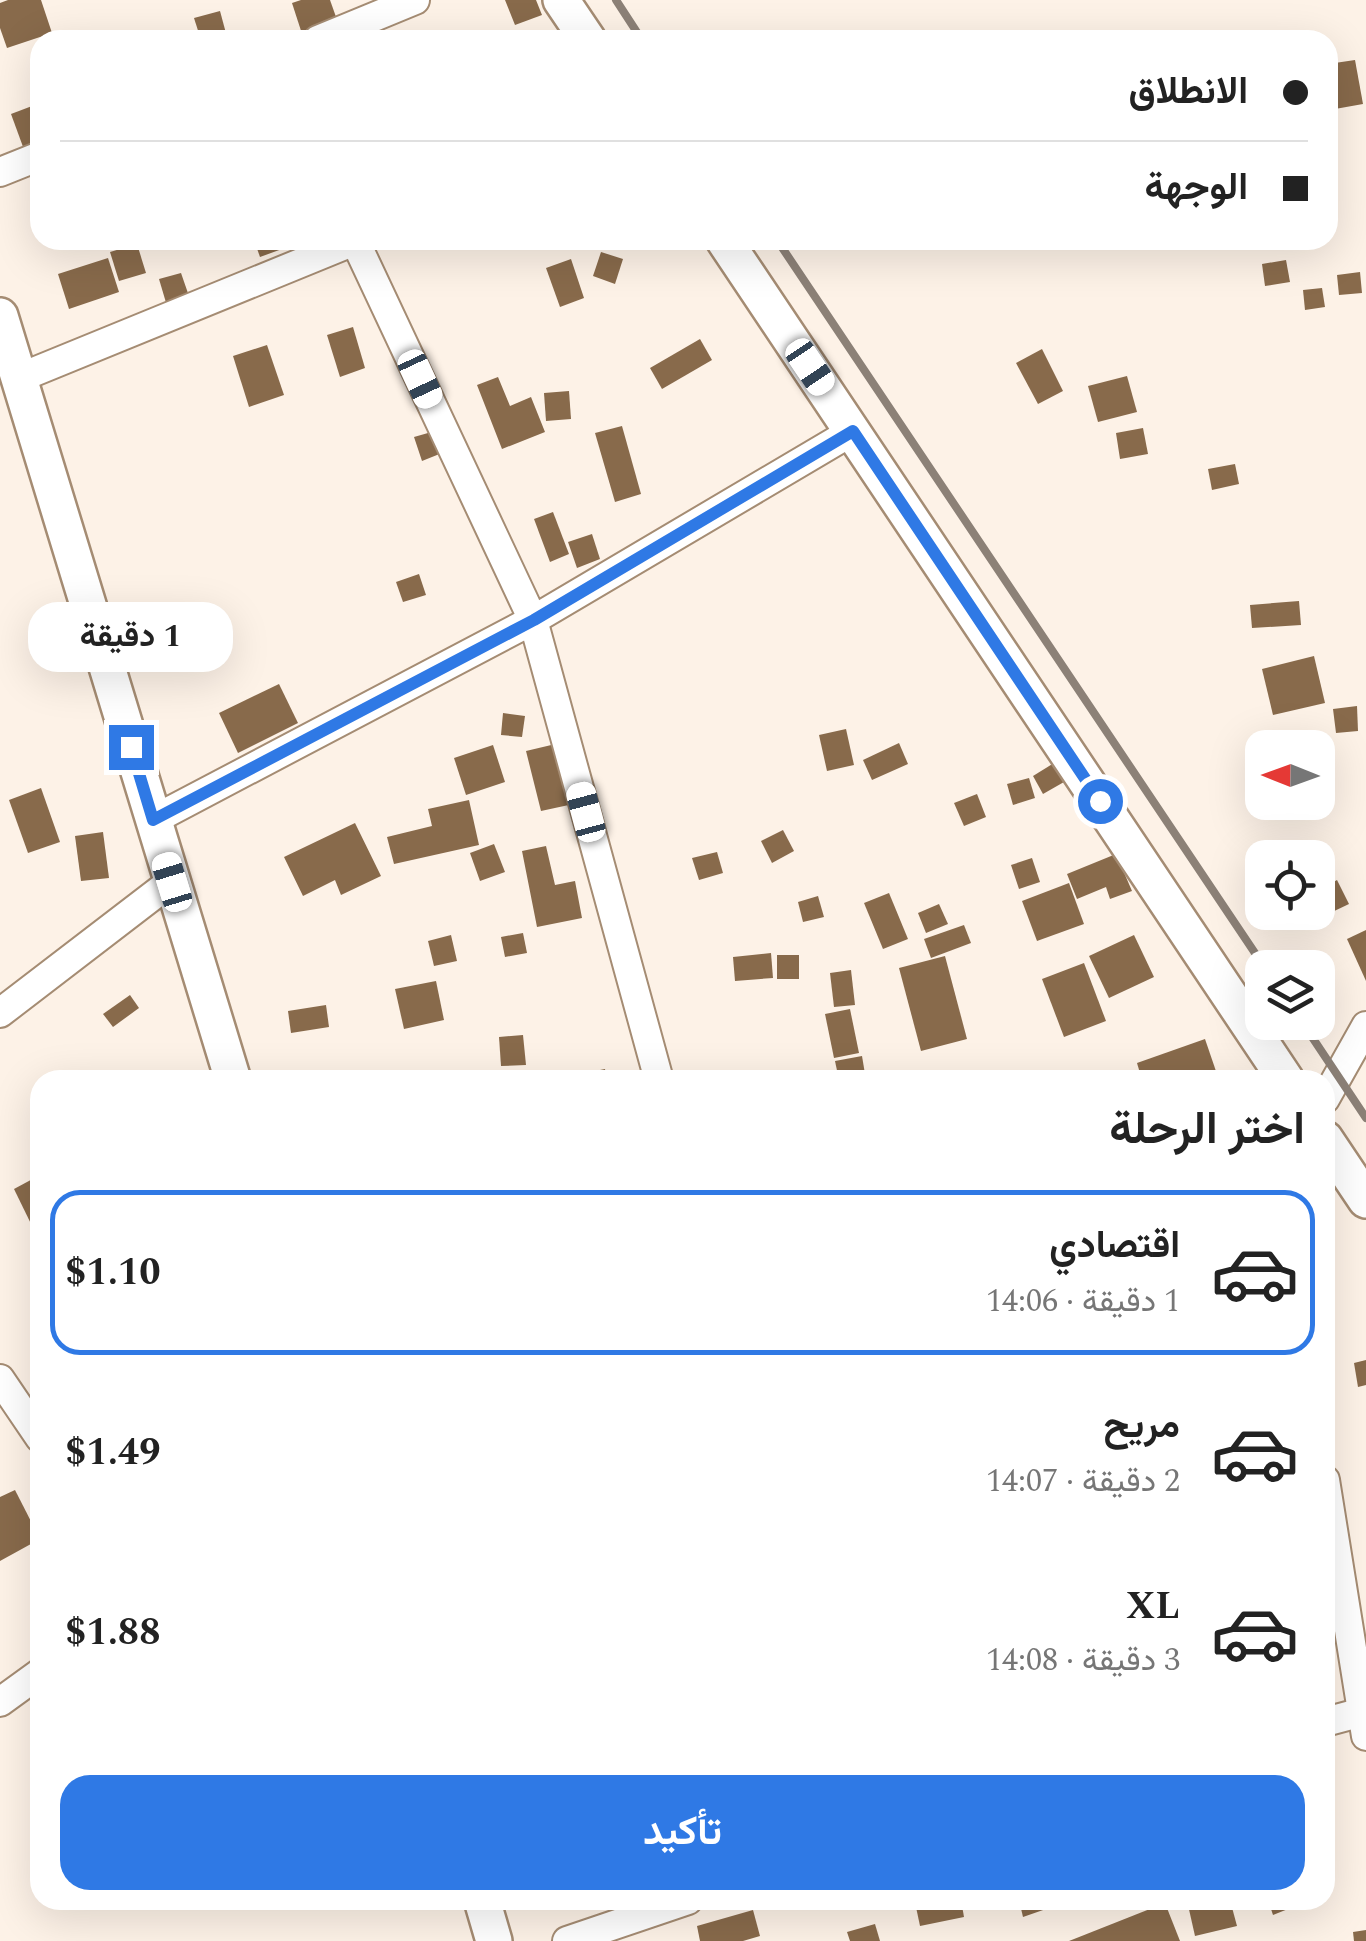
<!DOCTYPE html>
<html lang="ar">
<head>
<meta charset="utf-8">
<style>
  :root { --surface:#fff; --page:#f2f2f2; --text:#222; --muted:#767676; --line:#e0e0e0; --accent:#2f79e5 }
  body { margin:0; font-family:Spectral,Vazirmatn,serif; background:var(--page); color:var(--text); direction:rtl; height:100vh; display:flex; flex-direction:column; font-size:38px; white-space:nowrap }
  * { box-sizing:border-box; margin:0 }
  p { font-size:32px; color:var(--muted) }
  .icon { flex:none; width:55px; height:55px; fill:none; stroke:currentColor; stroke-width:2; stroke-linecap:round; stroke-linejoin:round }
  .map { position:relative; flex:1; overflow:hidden; direction:ltr }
  .sheet { position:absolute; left:30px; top:1070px; width:1305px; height:840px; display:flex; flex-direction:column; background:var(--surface); border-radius:30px; box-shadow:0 10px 40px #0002; direction:rtl }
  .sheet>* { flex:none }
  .hud { position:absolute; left:30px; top:30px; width:1308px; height:220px; border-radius:30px; box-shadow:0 10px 40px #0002; direction:rtl; display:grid; align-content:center; height:220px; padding:0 30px; background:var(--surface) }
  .needle { width:65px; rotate:271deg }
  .buttons { position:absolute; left:1245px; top:730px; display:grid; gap:20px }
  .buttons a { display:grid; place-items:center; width:90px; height:90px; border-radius:20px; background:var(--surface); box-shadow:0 10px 40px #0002; font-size:50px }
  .end { position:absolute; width:45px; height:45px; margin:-22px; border:12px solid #2f79e5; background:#fff; box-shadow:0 0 0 5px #fff }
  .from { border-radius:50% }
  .bubble { position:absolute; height:70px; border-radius:30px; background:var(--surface); box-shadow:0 10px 40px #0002; font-size:32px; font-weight:700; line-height:70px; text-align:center; direction:rtl }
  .car { position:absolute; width:30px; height:60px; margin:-30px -15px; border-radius:12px; box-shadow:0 0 8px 2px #0007; background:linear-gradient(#fff 24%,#345 0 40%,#fff 0 76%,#345 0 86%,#fff 0) }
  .hud b { display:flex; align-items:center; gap:35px; height:95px; font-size:38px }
  .hud b+b { border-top:2px solid var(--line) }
  .hud i { width:25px; height:25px; background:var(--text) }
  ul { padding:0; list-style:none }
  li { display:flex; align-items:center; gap:30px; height:165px; margin:0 20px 15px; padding:0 10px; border:5px solid transparent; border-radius:30px }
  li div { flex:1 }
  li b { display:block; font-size:38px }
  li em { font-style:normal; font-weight:700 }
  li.selected { border-color:var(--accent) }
  li>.icon { width:90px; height:90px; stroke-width:1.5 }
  h2 { padding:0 30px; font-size:45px; line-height:120px }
  .cta { display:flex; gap:20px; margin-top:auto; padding:20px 30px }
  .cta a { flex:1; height:115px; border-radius:30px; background:var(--accent); color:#fff; font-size:40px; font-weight:700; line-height:115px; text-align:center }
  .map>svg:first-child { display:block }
  .building { fill:#886a4b }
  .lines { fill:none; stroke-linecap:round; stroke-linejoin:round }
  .minor-casing { stroke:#a58c73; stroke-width:32 }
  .tertiary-casing { stroke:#a58c73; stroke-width:40 }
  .minor { stroke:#fff; stroke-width:28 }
  .tertiary { stroke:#fff; stroke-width:35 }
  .rail { stroke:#8c8177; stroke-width:8 }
  .route { stroke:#2f79e5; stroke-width:12 }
</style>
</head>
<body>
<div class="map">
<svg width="1366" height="1941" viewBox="0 0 1366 1941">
  <rect width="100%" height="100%" fill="#fdf2e7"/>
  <!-- building -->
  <g class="building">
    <polygon points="8,0 41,0 52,33 7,48 0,28 0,3"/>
    <polygon points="301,0 330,0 341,31 304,40 292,3"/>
    <polygon points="505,0 536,0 542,15 515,25"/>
    <polygon points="220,11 227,37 201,40 194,18"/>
    <polygon points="1355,60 1363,104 1335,109 1328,64"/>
    <polygon points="40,103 40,149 26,155 11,114"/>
    <polygon points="254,240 279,240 282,249 260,257"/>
    <polygon points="137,244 146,273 119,281 110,252"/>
    <polygon points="601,252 623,259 615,284 593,276"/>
    <polygon points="108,258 119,292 69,309 58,274"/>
    <polygon points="571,259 584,298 560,307 546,268"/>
    <polygon points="1286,260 1290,282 1265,286 1262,264"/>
    <polygon points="1360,272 1362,293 1339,295 1337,275"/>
    <polygon points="181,273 190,299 167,306 159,279"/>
    <polygon points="1322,288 1325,307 1305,310 1303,290"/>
    <polygon points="353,327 365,368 340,377 327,335"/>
    <polygon points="700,339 712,360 662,389 650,368"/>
    <polygon points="267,345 284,395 249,407 233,356"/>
    <polygon points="1042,349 1063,391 1038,404 1016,363"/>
    <polygon points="1127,376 1137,412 1098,422 1088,386"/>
    <polygon points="498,377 510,406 531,397 545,432 502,449 477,385"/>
    <polygon points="569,391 571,419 546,421 544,393"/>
    <polygon points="622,426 641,494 615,502 595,433"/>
    <polygon points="1143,428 1148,454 1120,459 1116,433"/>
    <polygon points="435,431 442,453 422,461 414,437"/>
    <polygon points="1235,464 1239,484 1212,490 1208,469"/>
    <polygon points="553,512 569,554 550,562 534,519"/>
    <polygon points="592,534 600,559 577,568 568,542"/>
    <polygon points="419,574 426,595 403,602 396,582"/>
    <polygon points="1299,601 1301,625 1252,628 1250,605"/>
    <polygon points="1314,656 1325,703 1273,715 1262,669"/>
    <polygon points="279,684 298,723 238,753 219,713"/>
    <polygon points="1357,706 1358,731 1336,733 1333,709"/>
    <polygon points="503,713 525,716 522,737 501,735"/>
    <polygon points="846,729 854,765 827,771 819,735"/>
    <polygon points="564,742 578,803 541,811 526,751"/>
    <polygon points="899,743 908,764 872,780 863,760"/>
    <polygon points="493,745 505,782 466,795 454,758"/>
    <polygon points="1054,763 1064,782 1043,794 1033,776"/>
    <polygon points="1029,778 1035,798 1013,805 1007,784"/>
    <polygon points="41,788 60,842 28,853 9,800"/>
    <polygon points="977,794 986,817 964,826 954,803"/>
    <polygon points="469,800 479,845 394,864 387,837 432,826 428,809"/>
    <polygon points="355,823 381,876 341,895 335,880 303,896 284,857"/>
    <polygon points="783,830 794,851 772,863 761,841"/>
    <polygon points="103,832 109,878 81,881 75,836"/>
    <polygon points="494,844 505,872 480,881 470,853"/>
    <polygon points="546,846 555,885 575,881 582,918 537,927 522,851"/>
    <polygon points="717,852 723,873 699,880 692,858"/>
    <polygon points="1116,854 1132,891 1110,899 1106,887 1077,899 1067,874"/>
    <polygon points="1032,858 1040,882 1019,889 1011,865"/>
    <polygon points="1337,880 1349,904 1328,914 1318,891"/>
    <polygon points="1069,883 1084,924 1037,941 1022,901"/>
    <polygon points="889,893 908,939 883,949 864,903"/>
    <polygon points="818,896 824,917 803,922 798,902"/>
    <polygon points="939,904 948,924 926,933 918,913"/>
    <polygon points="964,925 971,943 931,958 924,939"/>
    <polygon points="1366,930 1366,981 1347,939"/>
    <polygon points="523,933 527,953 505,957 501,937"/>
    <polygon points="451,935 457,961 434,966 428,941"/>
    <polygon points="1134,935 1154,977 1109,998 1089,956"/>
    <polygon points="771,953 773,978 735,981 733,957"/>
    <rect x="777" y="955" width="22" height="24"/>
    <polygon points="945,956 967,1039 921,1051 899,968"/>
    <polygon points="1084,963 1106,1021 1064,1037 1042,979"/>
    <polygon points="851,970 855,1005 834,1007 830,973"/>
    <polygon points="436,981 444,1020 404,1029 395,989"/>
    <polygon points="130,995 139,1008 113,1027 103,1014"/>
    <polygon points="326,1005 329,1027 291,1033 288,1011"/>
    <polygon points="850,1009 859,1053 834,1058 825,1014"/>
    <polygon points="523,1035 526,1065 501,1066 499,1037"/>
    <polygon points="1205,1039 1219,1080 1142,1080 1137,1063"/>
    <polygon points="862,1056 866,1080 839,1080 835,1061"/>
    <polygon points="605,1069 607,1080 571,1080 570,1076"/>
    <polygon points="40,1175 40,1227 34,1230 14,1189"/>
    <polygon points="1366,1360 1366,1385 1358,1387 1354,1363"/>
    <polygon points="15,1490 40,1539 0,1561 0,1497"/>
    <polygon points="1325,1559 1333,1607 1325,1608"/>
    <polygon points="40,1756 40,1781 31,1761"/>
    <polygon points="831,1900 863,1900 864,1905 833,1910"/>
    <polygon points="948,1900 961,1900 964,1917 920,1926 916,1907"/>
    <polygon points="1019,1900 1043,1900 1046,1909 1023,1917"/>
    <polygon points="1211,1900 1230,1900 1237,1926 1195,1936 1188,1905"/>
    <polygon points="1268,1900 1291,1900 1293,1907 1273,1915"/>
    <polygon points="1165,1903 1180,1941 1069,1941"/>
    <polygon points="753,1910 760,1936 743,1941 700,1941 697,1926"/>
    <polygon points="875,1924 880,1941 850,1941 847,1932"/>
    <polygon points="1366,1930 1366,1941 1354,1941 1353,1932"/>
  </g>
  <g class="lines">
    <!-- minor casing -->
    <g class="minor-casing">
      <g id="minor">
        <polyline points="318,40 415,0"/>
        <polyline points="0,172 40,156"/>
        <polyline points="355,241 533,620 659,1080"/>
        <polyline points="19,378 357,240"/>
        <polyline points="153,820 533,620 853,431"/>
        <polyline points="0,1013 172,881"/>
        <polyline points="1325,1099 1366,1026"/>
        <polyline points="0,1379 40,1438"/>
        <polyline points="1325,1480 1366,1736"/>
        <polyline points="0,1702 40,1673"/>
        <polyline points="1325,1722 1366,1711"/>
        <polyline points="567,1941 688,1900"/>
      </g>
    </g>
    <!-- tertiary casing -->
    <g class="tertiary-casing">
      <g id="tertiary">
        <polyline points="561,0 588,40"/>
        <polyline points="724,240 1286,1080"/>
        <polyline points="0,316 233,1080"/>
        <polyline points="1325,1139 1366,1200"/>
        <polyline points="482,1900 494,1941"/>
      </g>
    </g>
    <!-- minor -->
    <use href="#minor" class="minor"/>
    <!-- tertiary -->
    <use href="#tertiary" class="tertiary"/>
    <!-- rail -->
    <g class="rail">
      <polyline points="616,0 642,40"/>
      <polyline points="777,240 1265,968"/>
      <polyline points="1302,1022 1366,1118"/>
    </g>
  </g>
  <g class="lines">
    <!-- route -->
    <polyline class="route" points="131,747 153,820 534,620 853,431 1100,801"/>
  </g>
</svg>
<div class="buttons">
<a><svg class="needle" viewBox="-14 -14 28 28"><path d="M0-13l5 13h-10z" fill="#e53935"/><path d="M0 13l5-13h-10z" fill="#767676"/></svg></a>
<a><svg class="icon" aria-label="locate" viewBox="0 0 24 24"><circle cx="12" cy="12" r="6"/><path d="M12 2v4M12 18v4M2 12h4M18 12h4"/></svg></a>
<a><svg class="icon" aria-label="layers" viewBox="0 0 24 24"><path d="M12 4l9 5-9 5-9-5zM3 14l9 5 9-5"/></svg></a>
</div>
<i class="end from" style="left:1100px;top:801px"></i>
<i class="end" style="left:131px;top:747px"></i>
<div class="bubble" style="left:28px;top:602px;width:205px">1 دقيقة</div>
<i class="car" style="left:810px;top:367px;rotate:146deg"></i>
<i class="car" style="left:420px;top:379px;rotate:155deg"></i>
<i class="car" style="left:586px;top:812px;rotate:345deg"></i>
<i class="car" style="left:172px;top:882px;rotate:343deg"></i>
<div class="hud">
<b><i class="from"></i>الانطلاق</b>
<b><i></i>الوجهة</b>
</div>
<section class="sheet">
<h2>اختر الرحلة</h2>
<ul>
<li class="selected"><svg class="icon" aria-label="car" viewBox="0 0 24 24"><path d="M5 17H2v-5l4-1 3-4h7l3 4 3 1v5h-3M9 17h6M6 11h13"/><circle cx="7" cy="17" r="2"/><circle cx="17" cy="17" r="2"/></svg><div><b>اقتصادي</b><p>1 دقيقة · 14:06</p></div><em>$1.10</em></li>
<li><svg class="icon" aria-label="car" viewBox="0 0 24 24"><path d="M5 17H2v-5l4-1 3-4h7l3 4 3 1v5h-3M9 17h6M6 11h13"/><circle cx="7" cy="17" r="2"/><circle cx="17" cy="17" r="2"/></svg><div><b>مريح</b><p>2 دقيقة · 14:07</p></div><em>$1.49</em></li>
<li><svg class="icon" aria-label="car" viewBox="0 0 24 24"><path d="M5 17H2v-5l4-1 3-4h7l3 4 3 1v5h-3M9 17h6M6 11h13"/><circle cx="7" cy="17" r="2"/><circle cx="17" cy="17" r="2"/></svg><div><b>XL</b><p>3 دقيقة · 14:08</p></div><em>$1.88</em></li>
</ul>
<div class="cta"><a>تأكيد</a></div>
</section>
</div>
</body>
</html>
